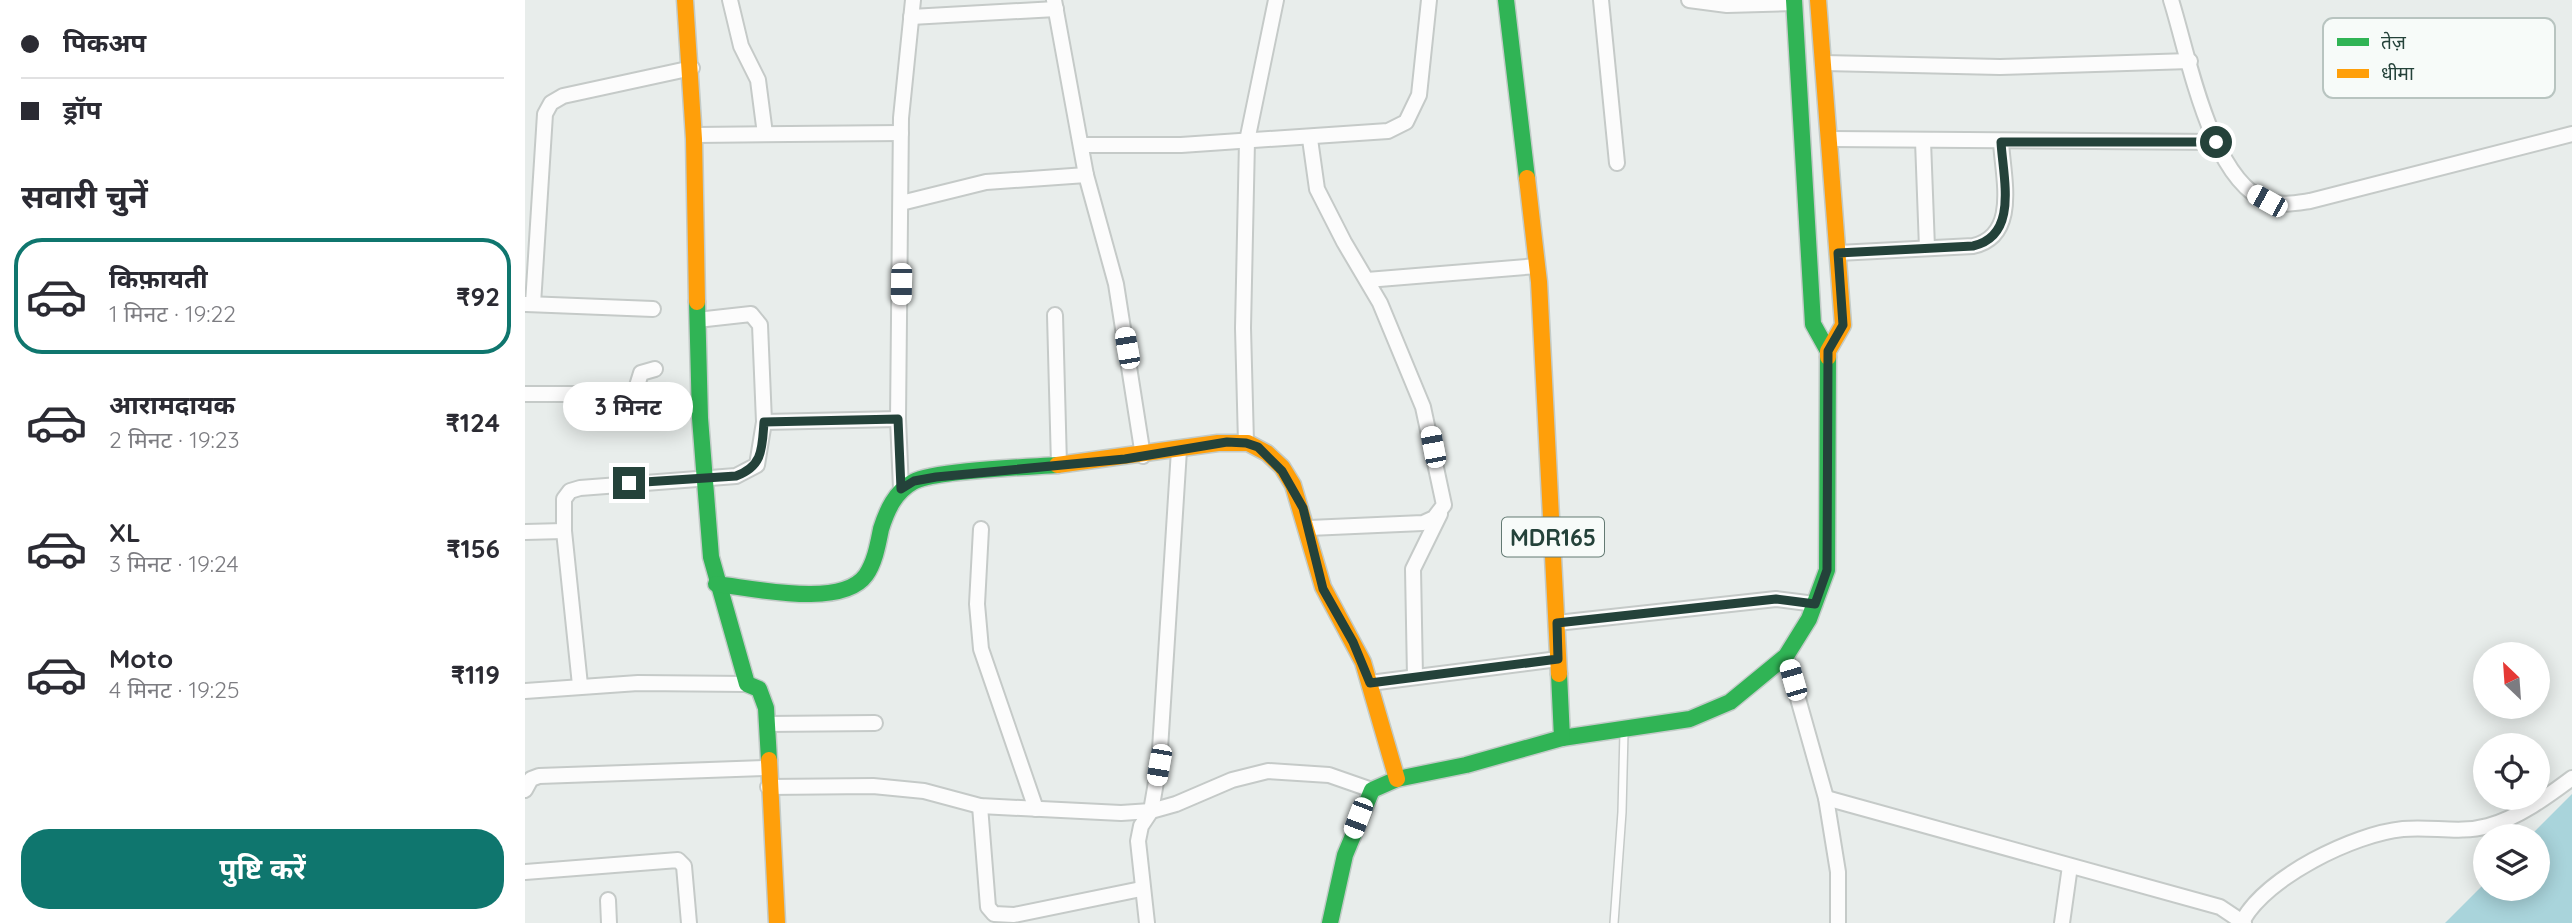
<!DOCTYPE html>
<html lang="hi">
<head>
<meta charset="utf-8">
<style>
  :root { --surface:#fff; --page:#f2f2f3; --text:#2b2b33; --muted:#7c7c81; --line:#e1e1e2; --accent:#0f766e }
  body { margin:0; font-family:Quicksand,"Noto Sans Devanagari",sans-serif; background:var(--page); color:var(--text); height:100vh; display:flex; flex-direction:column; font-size:26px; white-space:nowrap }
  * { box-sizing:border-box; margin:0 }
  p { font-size:23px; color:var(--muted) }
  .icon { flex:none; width:38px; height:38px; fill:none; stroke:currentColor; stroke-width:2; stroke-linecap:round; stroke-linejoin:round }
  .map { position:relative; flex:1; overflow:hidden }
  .details { display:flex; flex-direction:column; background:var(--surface); width:525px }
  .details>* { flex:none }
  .banner { display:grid; align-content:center; height:154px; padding:0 21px; background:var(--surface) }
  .needle { width:46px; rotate:335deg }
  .fabs { position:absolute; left:1948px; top:642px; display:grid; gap:14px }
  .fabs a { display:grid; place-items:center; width:77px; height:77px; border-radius:50%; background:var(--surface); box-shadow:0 4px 18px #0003; font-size:35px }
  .end { position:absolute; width:32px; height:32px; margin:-16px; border:9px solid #24423a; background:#fff; box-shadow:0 0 0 4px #fff }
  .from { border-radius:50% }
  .bubble { position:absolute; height:49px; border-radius:24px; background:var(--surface); box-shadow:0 4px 18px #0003; font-size:23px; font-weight:700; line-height:49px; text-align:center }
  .car { position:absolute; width:21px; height:42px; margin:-21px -10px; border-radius:9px; box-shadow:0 0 5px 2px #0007; background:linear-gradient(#fff 24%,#345 0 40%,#fff 0 76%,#345 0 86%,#fff 0) }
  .banner b { display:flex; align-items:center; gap:24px; height:66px; font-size:26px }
  .banner b+b { border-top:2px solid var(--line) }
  .banner i { width:18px; height:18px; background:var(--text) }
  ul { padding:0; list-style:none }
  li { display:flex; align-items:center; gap:21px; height:116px; margin:0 14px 10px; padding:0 7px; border:4px solid transparent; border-radius:28px }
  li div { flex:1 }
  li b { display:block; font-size:26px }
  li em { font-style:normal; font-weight:700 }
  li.on { border-color:var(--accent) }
  li>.icon { width:63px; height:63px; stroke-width:1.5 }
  h2 { padding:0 21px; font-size:32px; line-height:84px }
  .cta { display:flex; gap:14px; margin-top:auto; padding:14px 21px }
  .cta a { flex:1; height:80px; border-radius:28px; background:var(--accent); color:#fff; font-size:28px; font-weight:700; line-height:80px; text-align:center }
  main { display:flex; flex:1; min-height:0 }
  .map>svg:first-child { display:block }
  .water { fill:#a9d4db }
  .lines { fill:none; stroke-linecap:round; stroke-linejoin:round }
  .lane-casing { stroke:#c5cac8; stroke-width:10 }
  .street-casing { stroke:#c5cac8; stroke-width:18 }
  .fast-casing { stroke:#c3cbc8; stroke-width:19 }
  .slow-casing { stroke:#c3cbc8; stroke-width:19 }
  .lane { stroke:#fcfcfc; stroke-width:7 }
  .street { stroke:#fcfcfc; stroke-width:14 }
  .fast { stroke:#30b455; stroke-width:16 }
  .slow { stroke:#ff9f0a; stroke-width:16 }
  .route { stroke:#24423a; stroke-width:9 }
  .labels { text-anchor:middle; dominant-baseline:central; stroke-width:5; stroke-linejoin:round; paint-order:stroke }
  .shield { fill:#f7fbf9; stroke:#637a73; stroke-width:2 }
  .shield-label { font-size:23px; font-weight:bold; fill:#24423a }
  .key { fill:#f7fbf9; stroke:#b8c4c0; stroke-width:2 }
  .key-label { font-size:19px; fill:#24423a }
</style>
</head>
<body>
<main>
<section class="details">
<div class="banner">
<b><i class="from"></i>पिकअप</b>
<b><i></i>ड्रॉप</b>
</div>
<h2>सवारी चुनें</h2>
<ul>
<li class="on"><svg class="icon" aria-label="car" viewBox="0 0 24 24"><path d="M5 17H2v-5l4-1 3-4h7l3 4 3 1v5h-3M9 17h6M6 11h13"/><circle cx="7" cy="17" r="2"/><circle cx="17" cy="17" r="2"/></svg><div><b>किफ़ायती</b><p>1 मिनट · 19:22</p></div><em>₹92</em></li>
<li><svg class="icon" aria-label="car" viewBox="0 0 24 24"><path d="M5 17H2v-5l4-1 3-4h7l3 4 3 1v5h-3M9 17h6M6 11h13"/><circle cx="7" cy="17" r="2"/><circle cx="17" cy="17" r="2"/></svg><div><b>आरामदायक</b><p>2 मिनट · 19:23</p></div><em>₹124</em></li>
<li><svg class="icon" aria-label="car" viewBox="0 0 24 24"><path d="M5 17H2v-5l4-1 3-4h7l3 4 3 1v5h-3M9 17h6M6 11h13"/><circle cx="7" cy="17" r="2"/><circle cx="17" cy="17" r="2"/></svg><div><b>XL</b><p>3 मिनट · 19:24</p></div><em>₹156</em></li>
<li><svg class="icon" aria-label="car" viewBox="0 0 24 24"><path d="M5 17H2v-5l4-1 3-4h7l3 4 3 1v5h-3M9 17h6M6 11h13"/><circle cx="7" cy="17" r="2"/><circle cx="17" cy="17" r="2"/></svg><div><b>Moto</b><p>4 मिनट · 19:25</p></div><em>₹119</em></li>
</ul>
<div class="cta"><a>पुष्टि करें</a></div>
</section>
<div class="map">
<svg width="2047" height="923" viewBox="0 0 2047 923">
  <rect width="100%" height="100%" fill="#e8edeb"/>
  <!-- water -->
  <polygon class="water" points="2047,794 2047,923 1920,923 1960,883 1960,889 2012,889 2012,836 2005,836"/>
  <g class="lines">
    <!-- lane casing -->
    <g class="lane-casing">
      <polyline id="lane" points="1089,923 1097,812 1099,732"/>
    </g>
    <!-- street casing -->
    <g class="street-casing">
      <g id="street">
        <polyline points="205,0 216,46 233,80 240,134"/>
        <polyline points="529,0 561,175 591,284 618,456"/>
        <polyline points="1076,0 1092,163"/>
        <polyline points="1164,0 1202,5 1269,3"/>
        <path d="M1646,0C1663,53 1685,180 1742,201C1756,206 1771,203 1785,201L2047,134"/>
        <polyline points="386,17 531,9"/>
        <polyline points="1299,63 1475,67 1665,61"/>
        <polyline points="171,135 376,133"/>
        <polyline points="1306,139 1691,142"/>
        <polyline points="1398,141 1402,248"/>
        <polyline points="556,145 656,145 863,131 881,122 894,95 904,0"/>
        <polyline points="376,203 461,182 561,175"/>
        <path d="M1313,253L1448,246C1494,236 1478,178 1476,142"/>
        <polyline points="842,280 1012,266"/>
        <polyline points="1,304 128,309"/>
        <polyline points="8,304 20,114 26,103 38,96 167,68"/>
        <polyline points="530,315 534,465"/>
        <polyline points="0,394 105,394 111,389 116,373 130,369"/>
        <polyline points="239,422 373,419"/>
        <polyline points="721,443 718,328 722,141 751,0"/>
        <polyline points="376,489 373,419 376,118 388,0"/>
        <polyline points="784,528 898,523 909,518 919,505 898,407 855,303 819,242 792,189 785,139"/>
        <polyline points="456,529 452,604 456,649 511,809"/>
        <polyline points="0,532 39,531"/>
        <polyline points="1032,623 1251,599 1290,604"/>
        <polyline points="1261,656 1301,798 1313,872 1313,923"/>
        <polyline points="890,677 888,569 915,514"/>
        <polyline points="845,683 1033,659"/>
        <polyline points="55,685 39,531 39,499 45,491 55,488 211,476 232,465 239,422 235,325 226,314 172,320"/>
        <polyline points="0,691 113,683 222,684"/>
        <polyline points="242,724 350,723"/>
        <polyline points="243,787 348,786 399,791 455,806 596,813 626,811 651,804 707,780 743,771 804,775 847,790"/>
        <polyline points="0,790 6,779 14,776 242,768"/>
        <polyline points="1301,798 1695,907 1719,923"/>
        <polyline points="455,806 463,907 469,914 489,915 616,889"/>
        <polyline points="0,872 153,860 159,866 164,923"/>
        <polyline points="83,900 84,923"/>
        <path d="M1718,920C1742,877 1828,834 1878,829C1907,826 1934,834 1963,826C1993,818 2023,796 2047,778"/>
        <polyline points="622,923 613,841 616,826 626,811 634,765 654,450"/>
        <polyline points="1537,923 1545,866"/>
      </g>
    </g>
    <!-- fast casing -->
    <g class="fast-casing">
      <g id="fast">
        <polyline points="981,0 1002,178"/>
        <polyline points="1269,0 1288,324 1303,351"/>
        <polyline points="172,302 175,418 186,557 222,684 234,689 241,708 244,760"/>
        <path d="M191,584C228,588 317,609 341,575C350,562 353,544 356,529C362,510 370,492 388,482C409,470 504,467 532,465"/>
        <polyline points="1037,738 1165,719 1205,702 1261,656 1284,619 1302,570 1303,357"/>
        <polyline points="805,923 820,855 847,790 872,779 941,765 1037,738 1034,674"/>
      </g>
    </g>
    <!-- slow casing -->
    <g class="slow-casing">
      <g id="slow">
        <polyline points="160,0 169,139 172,302"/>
        <polyline points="1293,0 1318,325 1303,351 1303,357"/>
        <polyline points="1002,178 1014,282 1034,674"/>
        <polyline points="532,465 693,443 723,443 742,453 757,467 768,485 798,587 838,662 872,779"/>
        <polyline points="244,760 252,923"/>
      </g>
    </g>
    <!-- lane -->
    <use href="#lane" class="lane"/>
    <!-- street -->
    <use href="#street" class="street"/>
    <!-- fast -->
    <use href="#fast" class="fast"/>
    <!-- slow -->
    <use href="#slow" class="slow"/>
  </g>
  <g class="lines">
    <!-- route -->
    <path class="route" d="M104,483L211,476C238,466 237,449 239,422L373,419L376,489L389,481L411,477L600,459L702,442L721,443L733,447L757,471L778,508L798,589L828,642L845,683L1033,659L1032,623L1251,599L1290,604L1302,570L1303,351L1318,325L1313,253L1448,246C1494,236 1478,178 1476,142H1691"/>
  </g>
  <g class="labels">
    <!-- shield labels -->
    <rect class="shield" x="977" y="517.5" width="102" height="39" rx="5"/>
    <g class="shield-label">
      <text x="1028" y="537">MDR165</text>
    </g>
  </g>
  <!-- legend -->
  <rect x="1798" y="18" width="232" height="80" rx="10" class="key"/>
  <rect x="1812" y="38" width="32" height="8" fill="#30b455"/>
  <rect x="1812" y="69" width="32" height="9" fill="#ff9f0a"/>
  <g class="key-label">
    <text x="1856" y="49">तेज़</text>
    <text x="1856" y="80">धीमा</text>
  </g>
</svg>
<div class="fabs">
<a><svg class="needle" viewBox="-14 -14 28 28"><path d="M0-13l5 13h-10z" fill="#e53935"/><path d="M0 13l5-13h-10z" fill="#7c7c81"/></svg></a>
<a><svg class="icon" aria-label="locate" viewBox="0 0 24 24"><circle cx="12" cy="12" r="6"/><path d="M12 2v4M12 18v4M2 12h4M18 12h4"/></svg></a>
<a><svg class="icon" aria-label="layers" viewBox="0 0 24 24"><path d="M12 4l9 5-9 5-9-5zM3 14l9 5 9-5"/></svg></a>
</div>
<i class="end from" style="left:1691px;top:142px"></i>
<i class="end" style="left:104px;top:483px"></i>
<div class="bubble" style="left:38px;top:382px;width:130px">3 मिनट</div>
<i class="car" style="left:1742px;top:201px;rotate:299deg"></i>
<i class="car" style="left:376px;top:284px;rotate:181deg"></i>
<i class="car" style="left:602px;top:348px;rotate:350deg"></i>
<i class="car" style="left:908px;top:447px;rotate:349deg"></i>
<i class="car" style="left:1268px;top:680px;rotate:344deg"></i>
<i class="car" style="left:634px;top:765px;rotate:190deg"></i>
<i class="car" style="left:833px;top:818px;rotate:201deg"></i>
</div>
</main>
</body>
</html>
